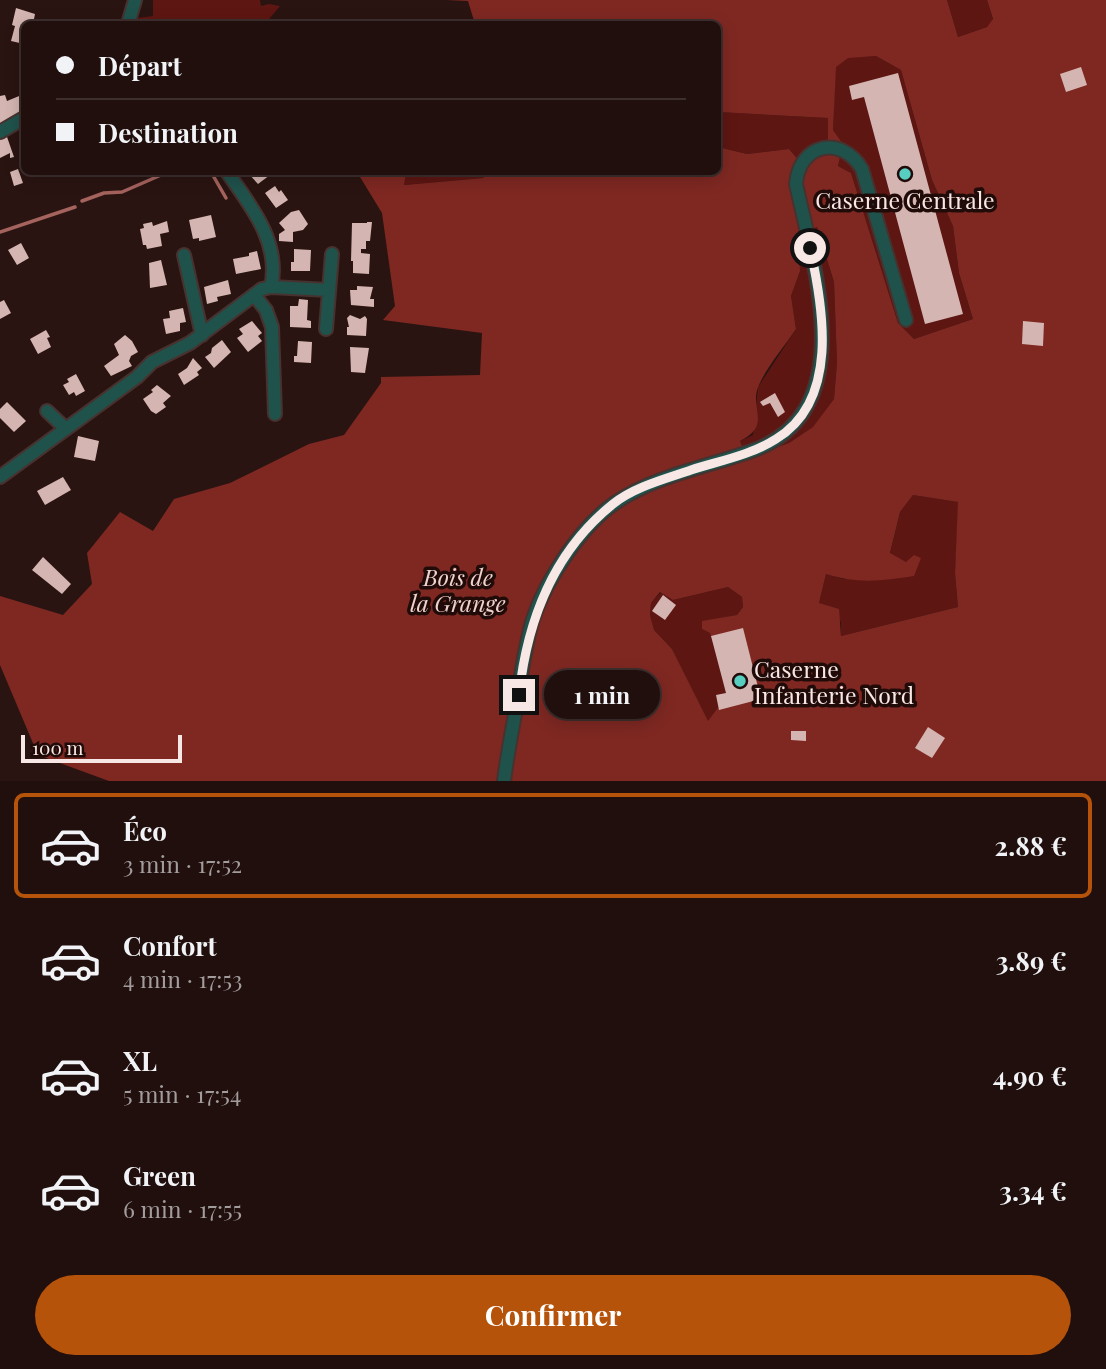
<!DOCTYPE html>
<html lang="fr">
<head>
<meta charset="utf-8">
<style>
  :root { --surface:#200f0d; --page:#281816; --text:#f1f3f6; --muted:#a29c9d; --line:#3d2f2e; --accent:#b45309 }
  body { margin:0; font-family:"Playfair Display",serif; background:var(--page); color:var(--text); height:100vh; display:flex; flex-direction:column; font-size:26px; white-space:nowrap }
  * { box-sizing:border-box; margin:0 }
  p { font-size:23px; color:var(--muted) }
  .icon { flex:none; width:38px; height:38px; fill:none; stroke:currentColor; stroke-width:2; stroke-linecap:round; stroke-linejoin:round }
  .map { position:relative; height:781px; overflow:hidden }
  .details { display:flex; flex-direction:column; background:var(--surface); flex:1 }
  .details>* { flex:none }
  .top-card { position:absolute; left:21px; top:21px; width:700px; height:154px; border-radius:10px; box-shadow:0 4px 18px #0003,0 0 0 2px var(--line); display:grid; align-content:center; height:154px; padding:0 35px; background:var(--surface) }
  .scale { position:absolute; left:21px; bottom:18px; width:161px; box-sizing:border-box; padding-left:7px; border:4px solid #f8e8e5; border-top:0; font-size:19px; line-height:24px; white-space:nowrap; color:#f8e8e5; -webkit-text-stroke:5px #200b09; paint-order:stroke }
  .end { position:absolute; width:32px; height:32px; margin:-16px; border:9px solid #f8e8e5; background:#111; box-shadow:0 0 0 4px #111 }
  .from { border-radius:50% }
  .bubble { position:absolute; height:49px; border-radius:24px; background:var(--surface); box-shadow:0 4px 18px #0003,0 0 0 2px var(--line); font-size:23px; font-weight:700; line-height:49px; text-align:center }
  .top-card b { display:flex; align-items:center; gap:24px; height:66px; font-size:26px }
  .top-card b+b { border-top:2px solid var(--line) }
  .top-card i { width:18px; height:18px; background:var(--text) }
  ul { padding:12px 0 0; list-style:none }
  li { display:flex; align-items:center; gap:21px; height:105px; margin:0 14px 10px; padding:0 21px; border:4px solid transparent; border-radius:10px }
  li div { flex:1 }
  li b { display:block; font-size:26px }
  li em { font-style:normal; font-weight:700 }
  li.active { border-color:var(--accent) }
  li>.icon { width:63px; height:63px; stroke-width:1.5 }
  .cta { display:flex; gap:14px; margin-top:auto; padding:14px 35px }
  .cta a { flex:1; height:80px; border-radius:42px; background:var(--accent); color:#fff; font-size:28px; font-weight:700; line-height:80px; text-align:center }
  .map>svg:first-child { display:block }
  .green { fill:#5e1612 }
  .forest { fill:#7f2822; fill-rule:evenodd }
  .lines { fill:none; stroke-linecap:round; stroke-linejoin:round }
  .stream { stroke:#a5635e; stroke-width:3.5 }
  .building { fill:#d4b5b1 }
  .minor-casing { stroke:#47322f; stroke-width:16 }
  .minor { stroke:#20524c; stroke-width:12 }
  .route { stroke:#f8e8e5; stroke-width:9 }
  .poi-dot { fill:#58cec0; stroke:#200b09; stroke-width:2.5 }
  .labels { text-anchor:middle; dominant-baseline:central; stroke-width:7; stroke-linejoin:round; paint-order:stroke }
  .poi-label { font-size:23px; fill:#f8e8e5; stroke:#200b09 }
  .park-label { font-size:23px; font-style:italic; fill:#eed3cf; stroke:#200b09 }
</style>
</head>
<body>
<div class="map">
<svg width="1106" height="781" viewBox="0 0 1106 781">
  <rect width="100%" height="100%" fill="#2a1411"/>
  <!-- green -->
  <g class="green">
    <polygon points="153,0 260,0 261,6 269,4 280,6 265,24 132,24 137,18 153,16"/>
    <polygon points="947,0 987,0 993,20 987,27 958,37"/>
    <polygon points="876,56 901,70 932,180 953,226 959,273 973,319 914,339 898,323 851,173 838,166 843,144 833,130 835,67 848,57"/>
    <polygon points="718,112 828,118 828,147 801,163 789,149 747,154 718,147"/>
    <polygon points="406,172 489,172 483,178 403,185"/>
    <polygon points="817,227 834,282 837,363 834,399 814,427 789,443 747,458 740,441 753,435 758,387 796,329 791,296 800,271 799,234"/>
    <polygon points="913,495 959,502 955,573 958,607 841,636 841,622 819,603 826,574 844,579 906,562 890,554 900,512"/>
    <polygon points="728,587 742,597 743,607 737,615 702,622 702,629 710,633 729,693 708,722 672,649 654,630 650,615 651,603 661,592 673,600"/>
  </g>
  <!-- forest -->
  <path class="forest" d="M446,0H947L958,37L987,27L993,19L987,0H1106V781H109L38,755L0,665V596L63,615L92,584L87,553L120,512L153,531L174,499L230,483L309,444L344,435L381,383V377L480,375L482,333L383,320L395,306L382,213L357,172H406L404,185L483,178L489,172H718V147L747,154L789,149L801,163L828,147V118L718,112V24H475L468,1ZM876,56L901,70L932,180L953,226L959,273L973,319L914,339L898,323L851,173L838,166L843,144L833,130L836,67L848,58ZM817,227L834,282L837,363L834,399L813,427L789,443L747,458L740,441C773,425 748,408 759,385C768,365 784,347 796,329L791,296L800,271L799,234ZM913,495L958,502L955,573L958,607L841,636L839,609L819,603L826,574C858,584 881,581 914,576L921,558L914,555L906,562L890,553L900,512ZM728,587L742,597L743,607L737,615L702,621V629L710,633L729,693L708,721L672,649L654,630L650,615L651,603L660,592L673,600Z"/>
  <g class="lines">
    <!-- stream -->
    <g class="stream">
      <polyline points="211,172 226,198"/>
      <polyline points="82,201 104,193 122,192 168,172"/>
      <polyline points="0,232 75,207"/>
    </g>
  </g>
  <!-- building -->
  <g class="building">
    <polygon points="16,8 35,14 33,24 24,24 24,44 11,41 15,26 12,25"/>
    <polygon points="1081,67 1087,85 1066,92 1060,74"/>
    <polygon points="898,73 963,314 925,324 864,97 852,100 849,86"/>
    <polygon points="24,94 24,114 0,126 0,96 5,95 7,101"/>
    <polygon points="6,134 14,157 10,158 10,153 0,158 0,138"/>
    <polygon points="18,169 23,183 14,186 10,172"/>
    <polygon points="247,172 268,172 270,175 258,184"/>
    <polygon points="275,186 279,192 281,190 288,200 276,208 265,193"/>
    <polygon points="299,210 308,224 303,230 293,232 293,242 279,241 279,234 285,230 279,223 291,212"/>
    <polygon points="211,215 216,237 199,241 199,238 193,239 189,220"/>
    <polygon points="167,221 169,232 160,234 162,246 147,249 146,245 143,245 140,229 144,228 143,224 152,222 153,226"/>
    <polygon points="367,222 372,222 370,241 366,241 366,249 361,249 361,253 370,254 369,274 353,273 353,261 351,261 352,223 367,223"/>
    <polygon points="21,243 29,258 17,265 8,250"/>
    <polygon points="294,249 311,250 310,271 291,271 291,262 294,262"/>
    <polygon points="257,251 261,269 236,274 233,259 249,256 249,253"/>
    <polygon points="161,260 167,285 150,288 149,263"/>
    <polygon points="228,280 231,294 217,297 218,301 207,304 204,287"/>
    <polygon points="357,286 373,287 370,299 374,299 374,307 351,305 350,290 357,290"/>
    <polygon points="299,299 308,300 307,320 311,321 311,328 290,327 290,306 298,306"/>
    <polygon points="4,300 11,313 0,319 0,302"/>
    <polygon points="183,308 186,322 180,323 180,331 166,334 163,319 170,318 169,311"/>
    <polygon points="350,315 360,319 365,316 367,319 366,336 347,335 347,327 349,327 347,318"/>
    <polygon points="252,321 262,333 258,336 262,341 248,352 237,338 243,334 239,329"/>
    <polygon points="1023,321 1044,323 1043,346 1022,344"/>
    <polygon points="46,330 50,337 47,338 51,347 38,354 30,339"/>
    <polygon points="125,335 132,341 138,352 131,356 129,361 132,366 111,376 104,366 119,355 114,344"/>
    <polygon points="222,340 231,352 214,368 205,357 211,353 212,348"/>
    <polygon points="298,341 312,342 311,363 294,362 294,356 297,356"/>
    <polygon points="350,347 369,348 365,373 351,372"/>
    <polygon points="193,358 202,368 197,372 199,375 184,385 178,374 187,368"/>
    <polygon points="76,374 85,391 76,396 74,392 69,395 63,385 69,382 67,379"/>
    <polygon points="157,385 171,396 163,403 166,407 156,414 151,411 143,399 153,392 151,390"/>
    <polygon points="775,393 785,412 778,417 770,403 763,406 760,402"/>
    <polygon points="7,402 26,421 14,432 0,418 0,409"/>
    <polygon points="78,436 99,441 95,461 74,457"/>
    <polygon points="63,477 71,490 45,505 37,491"/>
    <polygon points="43,557 71,584 62,594 32,570"/>
    <polygon points="663,595 676,605 665,620 652,611"/>
    <polygon points="743,628 761,699 719,710 716,695 726,693 711,636"/>
    <polygon points="928,727 945,738 932,758 915,748"/>
    <polygon points="791,731 806,731 806,741 791,740"/>
  </g>
  <g class="lines">
    <!-- minor casing -->
    <g class="minor-casing">
      <g id="minor">
        <polyline points="128,24 135,0"/>
        <polyline points="0,132 24,118"/>
        <path d="M227,172C251,206 281,243 271,287"/>
        <polyline points="184,255 202,335"/>
        <polyline points="254,295 266,310 272,327 275,414"/>
        <polyline points="326,329 332,254"/>
        <polyline points="47,411 65,428"/>
        <polyline points="0,477 137,377 152,362 190,343 262,289 271,287 329,290"/>
        <path d="M504,781C507,756 512,732 516,708C521,678 524,648 533,619C546,580 581,526 615,503C656,475 708,467 754,450C861,411 814,267 796,184C799,144 841,134 862,169L906,320"/>
      </g>
    </g>
    <!-- minor -->
    <use href="#minor" class="minor"/>
  </g>
  <g class="lines">
    <!-- route -->
    <path class="route" d="M519,695C527,621 553,552 613,504C634,487 665,479 691,470C719,461 751,455 776,439C839,401 824,310 810,248"/>
  </g>
  <!-- markers -->
  <g class="poi-dot">
    <circle cx="905" cy="174" r="7"/>
    <circle cx="740" cy="681" r="7"/>
  </g>
  <g class="labels">
    <!-- poi labels -->
    <g class="poi-label">
      <text x="905" y="199">Caserne Centrale</text>
      <text x="754" y="668" text-anchor="start">Caserne<tspan x="754" dy="26">Infanterie Nord</tspan></text>
    </g>
    <!-- park labels -->
    <g class="park-label">
      <text x="458" y="576">Bois de<tspan x="458" dy="26">la Grange</tspan></text>
    </g>
  </g>
</svg>
<div class="scale">100 m</div>
<i class="end from" style="left:810px;top:248px"></i>
<i class="end" style="left:519px;top:695px"></i>
<div class="bubble" style="left:544px;top:670px;width:116px">1 min</div>
<div class="top-card">
<b><i class="from"></i>Départ</b>
<b><i></i>Destination</b>
</div>
</div>
<section class="details">
<ul>
<li class="active"><svg class="icon" aria-label="car" viewBox="0 0 24 24"><path d="M5 17H2v-5l4-1 3-4h7l3 4 3 1v5h-3M9 17h6M6 11h13"/><circle cx="7" cy="17" r="2"/><circle cx="17" cy="17" r="2"/></svg><div><b>Éco</b><p>3 min · 17:52</p></div><em>2.88 €</em></li>
<li><svg class="icon" aria-label="car" viewBox="0 0 24 24"><path d="M5 17H2v-5l4-1 3-4h7l3 4 3 1v5h-3M9 17h6M6 11h13"/><circle cx="7" cy="17" r="2"/><circle cx="17" cy="17" r="2"/></svg><div><b>Confort</b><p>4 min · 17:53</p></div><em>3.89 €</em></li>
<li><svg class="icon" aria-label="car" viewBox="0 0 24 24"><path d="M5 17H2v-5l4-1 3-4h7l3 4 3 1v5h-3M9 17h6M6 11h13"/><circle cx="7" cy="17" r="2"/><circle cx="17" cy="17" r="2"/></svg><div><b>XL</b><p>5 min · 17:54</p></div><em>4.90 €</em></li>
<li><svg class="icon" aria-label="car" viewBox="0 0 24 24"><path d="M5 17H2v-5l4-1 3-4h7l3 4 3 1v5h-3M9 17h6M6 11h13"/><circle cx="7" cy="17" r="2"/><circle cx="17" cy="17" r="2"/></svg><div><b>Green</b><p>6 min · 17:55</p></div><em>3.34 €</em></li>
</ul>
<div class="cta"><a>Confirmer</a></div>
</section>
</body>
</html>
